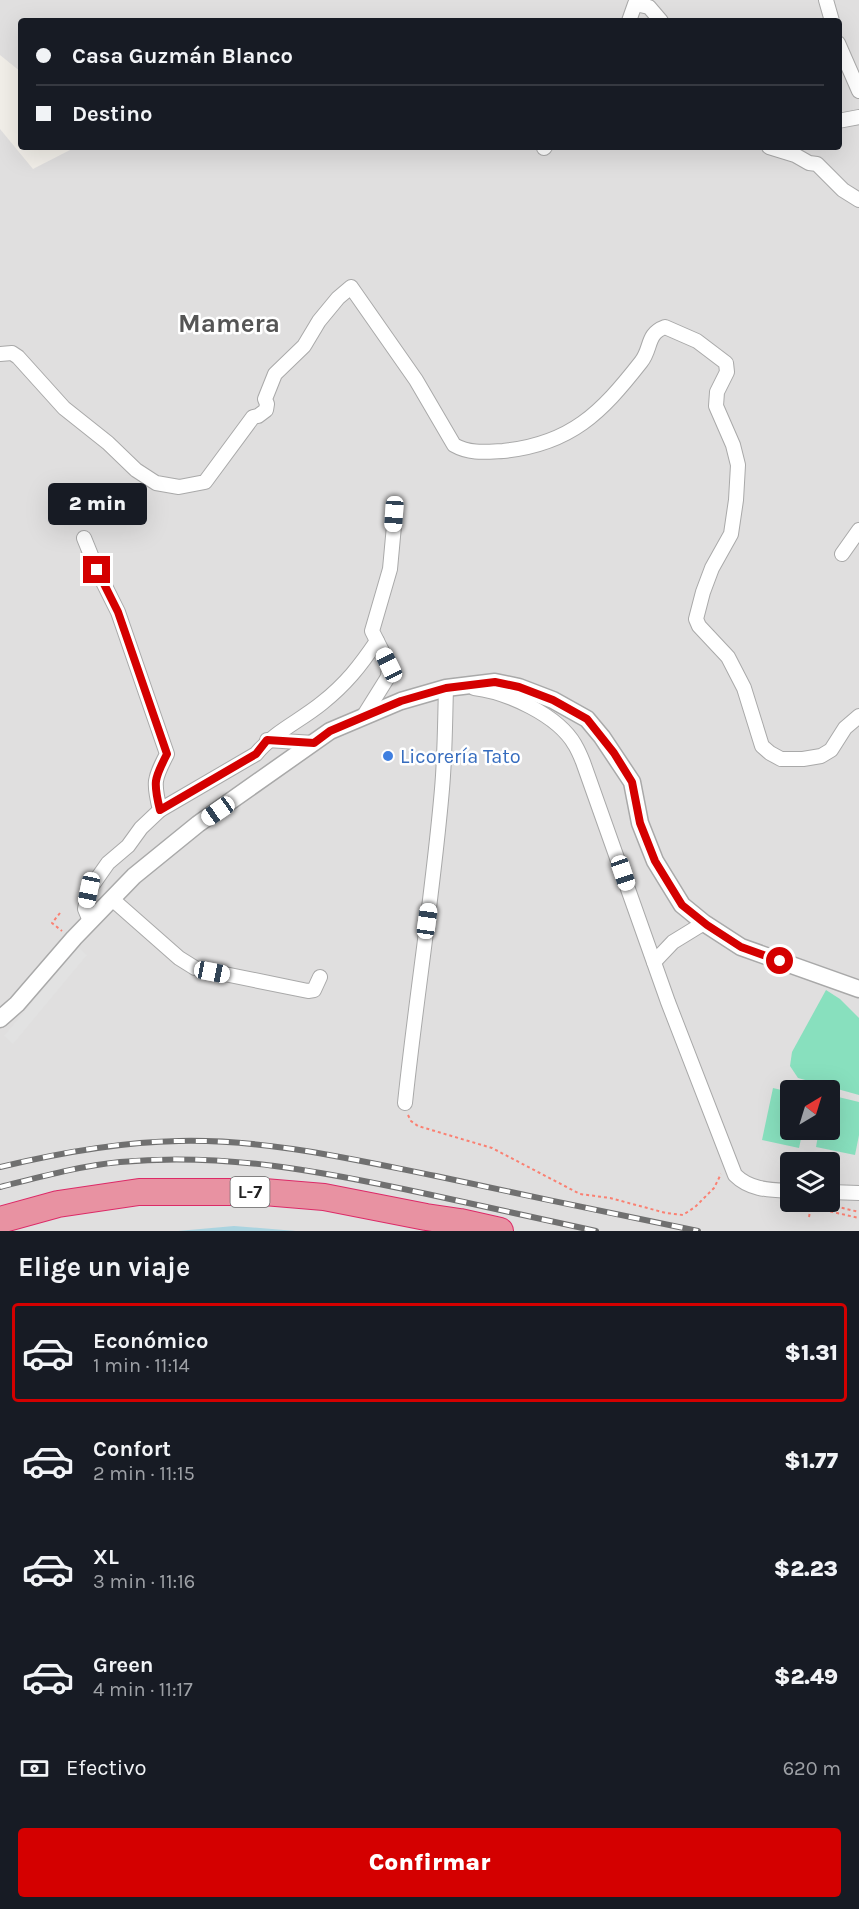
<!DOCTYPE html>
<html lang="es">
<head>
<meta charset="utf-8">
<style>
  :root { --surface:#171b24; --page:#242831; --text:#f1f3f6; --muted:#9ea1a6; --line:#363941; --accent:#d40000 }
  body { margin:0; font-family:Karla,sans-serif; background:var(--page); color:var(--text); height:100vh; display:flex; flex-direction:column; font-size:22px; white-space:nowrap }
  * { box-sizing:border-box; margin:0 }
  p { font-size:20px; color:var(--muted) }
  .icon { flex:none; width:33px; height:33px; fill:none; stroke:currentColor; stroke-width:2; stroke-linecap:round; stroke-linejoin:round }
  .map { position:relative; height:1231px; overflow:hidden }
  .details { display:flex; flex-direction:column; background:var(--surface); flex:1 }
  .details>* { flex:none }
  .hud { position:absolute; left:18px; top:18px; width:824px; height:132px; border-radius:6px; box-shadow:0 6px 24px #0002; display:grid; align-content:center; height:132px; padding:0 18px; background:var(--surface) }
  .needle { width:39px; rotate:38deg }
  .buttons { position:absolute; left:780px; top:1080px; display:grid; gap:12px }
  .buttons a { display:grid; place-items:center; width:60px; height:60px; border-radius:6px; background:var(--surface); box-shadow:0 6px 24px #0002; font-size:30px }
  .end { position:absolute; width:27px; height:27px; margin:-14px; border:8px solid #d40000; background:#fff; box-shadow:0 0 0 3px #fff }
  .from { border-radius:50% }
  .bubble { position:absolute; height:42px; border-radius:6px; background:var(--surface); box-shadow:0 6px 24px #0002; font-size:20px; font-weight:800; line-height:42px; text-align:center }
  .car { position:absolute; width:18px; height:36px; margin:-18px -9px; border-radius:8px; box-shadow:0 0 4px 2px #0007; background:linear-gradient(#fff 24%,#345 0 40%,#fff 0 76%,#345 0 86%,#fff 0) }
  .hud b { display:flex; align-items:center; gap:21px; height:57px; font-size:22px }
  .hud b+b { border-top:2px solid var(--line) }
  .hud i { width:15px; height:15px; background:var(--text) }
  ul { padding:0; list-style:none }
  li { display:flex; align-items:center; gap:18px; height:99px; margin:0 12px 9px; padding:0 6px; border:3px solid transparent; border-radius:6px }
  li div { flex:1 }
  li b { display:block; font-size:22px }
  li em { font-style:normal; font-weight:800 }
  li.selected { border-color:var(--accent) }
  li>.icon { width:54px; height:54px; stroke-width:1.5 }
  h2 { padding:0 18px; font-size:27px; line-height:72px }
  .pay { display:flex; align-items:center; gap:15px; height:66px; padding:0 18px; font-size:22px }
  .pay p { margin-inline-start:auto }
  .cta { display:flex; gap:12px; margin-top:auto; padding:12px 18px }
  .cta a { flex:1; height:69px; border-radius:6px; background:var(--accent); color:#fff; font-size:24px; font-weight:800; line-height:69px; text-align:center }
  .map>svg:first-child { display:block }
  .residential { fill:#e0dfdf; fill-rule:evenodd }
  .pitch { fill:#88e0be }
  .parking { fill:#e2e2e2 }
  .water { fill:#aad3df }
  .lines { fill:none; stroke-linecap:round; stroke-linejoin:round }
  .minor-casing { stroke:#a9a9a9; stroke-width:16 }
  .tertiary-casing { stroke:#a9a9a9; stroke-width:19 }
  .motorway-casing { stroke:#dc2a67; stroke-width:28 }
  .path { stroke:#fa8072; stroke-width:2; stroke-dasharray:3 3; stroke-linecap:butt }
  .minor { stroke:#fff; stroke-width:14 }
  .tertiary { stroke:#fff; stroke-width:16 }
  .motorway { stroke:#e892a2; stroke-width:26 }
  .rail-casing { stroke:#707070; stroke-width:6 }
  .rail { stroke:#fff; stroke-width:4; stroke-dasharray:11; stroke-linecap:butt }
  .route { stroke:#d40000; stroke-width:8 }
  .shop-dot { fill:#3f7fe0; stroke:#fff; stroke-width:2 }
  .labels { text-anchor:middle; dominant-baseline:central; stroke-width:5; stroke-linejoin:round; paint-order:stroke }
  .shield { fill:#fff; stroke:#646464; stroke-width:1.5 }
  .shield-label { font-size:18px; font-weight:bold; fill:#222 }
  .shop-label { font-size:20px; fill:#366cbe; stroke:#fff; text-anchor:start }
  .district-label { font-size:26px; font-weight:bold; fill:#555; stroke:#fff }
</style>
</head>
<body>
<div class="map">
<svg width="859" height="1231" viewBox="0 0 859 1231">
  <rect width="100%" height="100%" fill="#f2efe9"/>
  <!-- residential -->
  <path class="residential" d="M0,0H859V1231H0V129L33,169L70,150L71,147H838V21H21V72L0,55ZM790,1090H830V1130H790ZM790,1162H830V1202H790Z"/>
  <!-- pitch -->
  <g class="pitch">
    <polygon points="826,990 840,999 859,1018 859,1095 798,1078 790,1066 792,1052"/>
    <polygon points="773,1088 790,1092 790,1130 803,1130 799,1148 762,1140"/>
    <polygon points="830,1095 859,1102 859,1135 855,1155 816,1147 819,1130 830,1130"/>
  </g>
  <!-- parking -->
  <polygon class="parking" points="78,947 87,955 13,1044 4,1036"/>
  <!-- water -->
  <polygon class="water" points="234,1226 296,1231 178,1231"/>
  <g class="lines">
    <!-- minor casing -->
    <g class="minor-casing">
      <g id="minor">
        <polyline points="826,0 832,21"/>
        <polyline points="629,21 635,4 649,7 661,21"/>
        <polyline points="838,43 859,91"/>
        <polyline points="838,121 859,117"/>
        <polyline points="769,147 795,155 809,163 817,164 843,190 859,200"/>
        <polyline points="544,148 545,147"/>
        <path d="M0,354L12,353L18,357L64,408L108,443L136,470L156,483L179,487L205,482L253,417L258,416L266,410L267,404L265,399L275,374L304,346L319,321L338,298L351,287L416,380L454,445C470,454 485,452 503,451C571,444 601,413 641,362C652,348 646,334 665,327L697,341L726,363L727,372L717,392L716,406L733,445L738,465L736,500L731,534L712,568L703,592L696,619L699,626L728,657L744,688L762,746L770,753L781,759H803L821,756L831,750L845,728L859,716"/>
        <path d="M84,538L97,570L118,612L167,754C154,779 153,782 160,810L141,828L128,846L108,863L89,890L85,909L90,921"/>
        <polyline points="842,554 859,530"/>
        <path d="M474,688C507,692 558,715 575,745C578,750 581,757 583,762L668,1002L735,1175C750,1190 770,1190 790,1191"/>
        <polyline points="363,717 388,677 389,665 372,631 390,569 395,515"/>
        <polyline points="267,740 314,743"/>
        <path d="M160,810L256,754C274,732 300,721 322,703C346,684 360,666 377,641"/>
        <polyline points="112,899 179,958 195,968 308,991 314,990 320,977"/>
        <polyline points="654,962 673,942 704,923"/>
        <path d="M405,1103C416,998 433,894 442,789C445,755 445,721 446,688"/>
        <polyline points="830,1192 859,1193"/>
      </g>
    </g>
    <!-- tertiary casing -->
    <g class="tertiary-casing">
      <polyline id="tertiary" points="0,1019 17,1004 74,938 134,876 198,824 330,731 401,701 446,688 495,682 519,687 553,700 587,719 602,737 632,782 640,823 655,861 682,905 704,923 741,947 859,989"/>
    </g>
    <!-- motorway casing -->
    <g class="motorway-casing">
      <polyline id="motorway" points="0,1220 58,1204 139,1192 264,1192 324,1197 426,1217 460,1222 500,1231"/>
    </g>
    <!-- path -->
    <g class="path">
      <polyline points="60,913 52,923 62,931"/>
      <polyline points="408,1115 411,1121 418,1126 492,1148 580,1194 610,1198 666,1213 683,1215 695,1207 714,1188 721,1174"/>
      <polyline points="830,1205 859,1212"/>
      <polyline points="809,1217 811,1207 859,1218"/>
    </g>
    <!-- minor -->
    <use href="#minor" class="minor"/>
    <!-- tertiary -->
    <use href="#tertiary" class="tertiary"/>
    <!-- motorway -->
    <use href="#motorway" class="motorway"/>
    <!-- rail casing -->
    <g class="rail-casing">
      <g id="rail">
        <path d="M0,1167C59,1153 118,1142 179,1141C267,1139 351,1159 436,1176C523,1195 611,1213 698,1231"/>
        <path d="M0,1187C40,1177 79,1166 120,1162C225,1152 325,1172 427,1194C483,1206 540,1219 596,1231"/>
      </g>
    </g>
    <!-- rail -->
    <use href="#rail" class="rail"/>
  </g>
  <g class="lines">
    <!-- route -->
    <path class="route" d="M97,570L118,612L167,754C154,779 153,782 160,810L256,754L267,740L314,743L330,731L363,717L401,701L446,688L495,682L519,687L553,700L587,719L614,753L632,782L640,823L655,861L682,905L707,925L741,947L780,961"/>
  </g>
  <!-- markers -->
  <circle class="shop-dot" cx="388" cy="756" r="6"/>
  <g class="labels">
    <!-- shield labels -->
    <rect class="shield" x="230.5" y="1177" width="39" height="30" rx="4.5"/>
    <g class="shield-label">
      <text x="250" y="1192">L-7</text>
    </g>
    <!-- shop labels -->
    <g class="shop-label">
      <text x="400" y="756">Licorería Tato</text>
    </g>
    <!-- district labels -->
    <g class="district-label">
      <text x="229" y="323">Mamera</text>
    </g>
  </g>
</svg>
<div class="buttons">
<a><svg class="needle" viewBox="-14 -14 28 28"><path d="M0-13l5 13h-10z" fill="#e53935"/><path d="M0 13l5-13h-10z" fill="#9ea1a6"/></svg></a>
<a><svg class="icon" aria-label="layers" viewBox="0 0 24 24"><path d="M12 4l9 5-9 5-9-5zM3 14l9 5 9-5"/></svg></a>
</div>
<i class="end from" style="left:780px;top:961px"></i>
<i class="end" style="left:97px;top:570px"></i>
<div class="bubble" style="left:48px;top:483px;width:99px">2 min</div>
<i class="car" style="left:394px;top:514px;rotate:184deg"></i>
<i class="car" style="left:389px;top:665px;rotate:334deg"></i>
<i class="car" style="left:218px;top:811px;rotate:235deg"></i>
<i class="car" style="left:623px;top:873px;rotate:161deg"></i>
<i class="car" style="left:89px;top:890px;rotate:192deg"></i>
<i class="car" style="left:427px;top:921px;rotate:8deg"></i>
<i class="car" style="left:212px;top:972px;rotate:101deg"></i>
<div class="hud">
<b><i class="from"></i>Casa Guzmán Blanco</b>
<b><i></i>Destino</b>
</div>
</div>
<section class="details">
<h2>Elige un viaje</h2>
<ul>
<li class="selected"><svg class="icon" aria-label="car" viewBox="0 0 24 24"><path d="M5 17H2v-5l4-1 3-4h7l3 4 3 1v5h-3M9 17h6M6 11h13"/><circle cx="7" cy="17" r="2"/><circle cx="17" cy="17" r="2"/></svg><div><b>Económico</b><p>1 min · 11:14</p></div><em>$1.31</em></li>
<li><svg class="icon" aria-label="car" viewBox="0 0 24 24"><path d="M5 17H2v-5l4-1 3-4h7l3 4 3 1v5h-3M9 17h6M6 11h13"/><circle cx="7" cy="17" r="2"/><circle cx="17" cy="17" r="2"/></svg><div><b>Confort</b><p>2 min · 11:15</p></div><em>$1.77</em></li>
<li><svg class="icon" aria-label="car" viewBox="0 0 24 24"><path d="M5 17H2v-5l4-1 3-4h7l3 4 3 1v5h-3M9 17h6M6 11h13"/><circle cx="7" cy="17" r="2"/><circle cx="17" cy="17" r="2"/></svg><div><b>XL</b><p>3 min · 11:16</p></div><em>$2.23</em></li>
<li><svg class="icon" aria-label="car" viewBox="0 0 24 24"><path d="M5 17H2v-5l4-1 3-4h7l3 4 3 1v5h-3M9 17h6M6 11h13"/><circle cx="7" cy="17" r="2"/><circle cx="17" cy="17" r="2"/></svg><div><b>Green</b><p>4 min · 11:17</p></div><em>$2.49</em></li>
</ul>
<div class="pay"><svg class="icon" aria-label="cash" viewBox="0 0 24 24"><path d="M3 7h18v10H3z"/><circle cx="12" cy="12" r="2"/></svg>Efectivo<p>620 m</p></div>
<div class="cta"><a>Confirmar</a></div>
</section>
</body>
</html>
